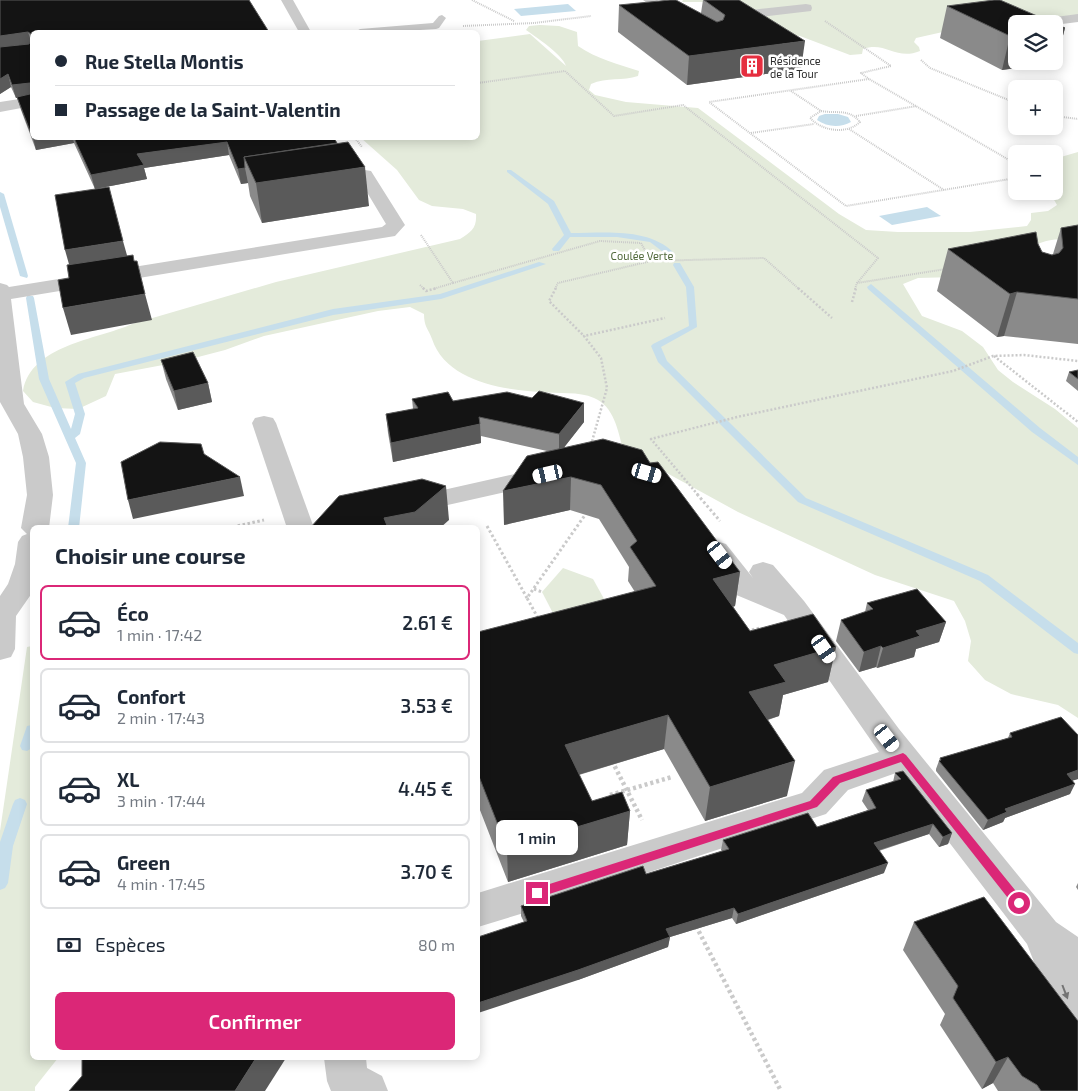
<!DOCTYPE html>
<html lang="fr">
<head>
<meta charset="utf-8">
<style>
  :root { --surface:#fff; --page:#f2f2f3; --text:#1f2937; --muted:#747a83; --line:#e0e1e3; --accent:#db2777 }
  body { margin:0; font-family:"Exo 2",sans-serif; background:var(--page); color:var(--text); height:100vh; display:flex; flex-direction:column; font-size:19px; white-space:nowrap }
  * { box-sizing:border-box; margin:0 }
  p { font-size:16px; color:var(--muted) }
  .icon { flex:none; width:28px; height:28px; fill:none; stroke:currentColor; stroke-width:2; stroke-linecap:round; stroke-linejoin:round }
  .map { position:relative; flex:1; overflow:hidden }
  .sheet { position:absolute; left:30px; top:525px; width:450px; height:535px; display:flex; flex-direction:column; background:var(--surface); border-radius:8px; box-shadow:0 2px 12px #0003 }
  .sheet>* { flex:none }
  .banner { position:absolute; left:30px; top:30px; width:450px; height:110px; border-radius:8px; box-shadow:0 2px 12px #0003; display:grid; align-content:center; height:110px; padding:0 25px; background:var(--surface) }
  .tools { position:absolute; left:1008px; top:15px; display:grid; gap:10px }
  .tools a { display:grid; place-items:center; width:55px; height:55px; border-radius:8px; background:var(--surface); box-shadow:0 2px 12px #0003; font-size:25px }
  .end { position:absolute; width:22px; height:22px; margin:-11px; border:6px solid #db2777; background:#fff; box-shadow:0 0 0 2px #fff }
  .from { border-radius:50% }
  .bubble { position:absolute; height:35px; border-radius:8px; background:var(--surface); box-shadow:0 2px 12px #0003; font-size:16px; font-weight:600; line-height:35px; text-align:center }
  .car { position:absolute; width:15px; height:30px; margin:-15px -8px; border-radius:6px; box-shadow:0 0 4px 1px #0007; background:linear-gradient(#fff 24%,#345 0 40%,#fff 0 76%,#345 0 86%,#fff 0) }
  .banner b { display:flex; align-items:center; gap:18px; height:48px; font-size:19px }
  .banner b+b { border-top:1px solid var(--line) }
  .banner i { width:12px; height:12px; background:var(--text) }
  ul { padding:0; list-style:none }
  li { display:flex; align-items:center; gap:15px; height:75px; margin:0 10px 8px; padding:0 15px; border:2px solid var(--line); border-radius:8px }
  li div { flex:1 }
  li b { display:block; font-size:19px }
  li em { font-style:normal; font-weight:600 }
  li.current { border-color:var(--accent) }
  li>.icon { width:45px; height:45px; stroke-width:1.5 }
  h2 { padding:0 25px; font-size:22px; line-height:60px }
  .pay { display:flex; align-items:center; gap:12px; height:55px; padding:0 25px; font-size:19px }
  .pay p { margin-inline-start:auto }
  .cta { display:flex; gap:10px; margin-top:auto; padding:10px 25px }
  .cta a { flex:1; height:58px; border-radius:8px; background:var(--accent); color:#fff; font-size:20px; font-weight:600; line-height:58px; text-align:center }
  .map>svg:first-child { display:block }
  .green { fill:#e4ebdb }
  .water { fill:#c6deeb }
  .lines { fill:none; stroke-linecap:round; stroke-linejoin:round }
  .stream { fill:#c6deeb; fill-rule:evenodd }
  .path-far3 { stroke:#cacaca; stroke-width:2; stroke-dasharray:1 1; stroke-linecap:butt }
  .path-far2 { stroke:#cacaca; stroke-width:2.5; stroke-dasharray:2 2; stroke-linecap:butt }
  .path-far1 { stroke:#cacaca; stroke-width:3; stroke-dasharray:2.5 2.5; stroke-linecap:butt }
  .path { stroke:#cacaca; stroke-width:4.5; stroke-dasharray:3 3; stroke-linecap:butt }
  .service { fill:#cacaca; fill-rule:evenodd }
  .minor { fill:#cacaca; fill-rule:evenodd }
  .wall { fill:#8a8a8a }
  .shaded-wall { fill:#5a5a5a }
  .building { fill:#141414; stroke:#5a5a5a }
  .oneway { fill:#747474 }
  .route { fill:#db2777 }
  .labels { text-anchor:middle; dominant-baseline:central; stroke-width:5; stroke-linejoin:round; paint-order:stroke }
  .far-poi-label { font-size:11px; fill:#2d2d2d; stroke:#fff; text-anchor:start }
  .far-park-label { font-size:11px; fill:#51693b; stroke:#fff }
</style>
</head>
<body>
<div class="map">
<svg width="1078" height="1091" viewBox="0 0 1078 1091">
  <rect width="100%" height="100%" fill="#fff"/>
  <!-- green -->
  <g class="green">
    <path d="M683,0H1078V15L974,25L916,38L914,42L919,47L920,51C896,61 886,41 863,49L862,54L850,55L800,36L774,33L712,2H682Z"/>
    <path d="M540,25L559,26L577,32L578,46C597,59 618,64 639,71L638,76C623,81 607,77 591,84L589,90L595,95L626,102L698,108L839,214L866,230L898,232H970L1027,226L1031,220V213L1048,211L1057,205L1049,191H1054V159L1078,152V239C1062,239 1046,238 1032,247L955,277L918,278L903,284L922,316L962,331L983,347L998,370L1013,382L1055,409L1078,428V718L1058,705L1011,694L985,680L968,661L971,641L965,621L954,601L875,575L738,512L623,449C618,431 614,406 594,398C579,391 558,394 541,392C502,390 446,381 432,339C428,328 424,327 424,314L410,307L378,311L264,336L225,350L179,362L115,374L106,396L78,409L55,408L33,402L23,391C31,345 96,340 132,324L276,282L460,239C471,232 477,228 476,214L463,209L432,206L419,200L397,170L361,138H478V41L530,34L566,66C562,54 537,38 526,30L529,26Z"/>
    <polygon points="563,568 593,579 608,606 556,619 542,592"/>
    <polygon points="32,646 32,1058 58,1058 35,1087 35,1091 0,1091 0,831 27,647"/>
  </g>
  <!-- water -->
  <g class="water">
    <polygon points="568,4 576,11 521,16 514,9"/>
    <path d="M825,114H838L848,117L851,122C840,128 827,127 817,120L819,116Z"/>
    <polygon points="927,207 941,216 892,225 879,216"/>
  </g>
  <g class="lines">
    <!-- stream -->
    <g class="stream">
      <path d="M507,170H511L554,201L571,233C604,233 649,227 674,253L667,255L650,242L617,237H570L559,251H553L552,249L564,235L548,204L507,172Z"/>
      <polygon points="0,192 4,194 28,276 27,278 20,276 0,207"/>
      <polygon points="539,262 546,264 441,299 333,315 84,378 75,383 85,414 80,434 75,438 86,463 79,528 68,528 76,463 39,379 26,298 27,296 33,296 34,298 49,379 71,429 75,414 65,382 78,374 333,309 440,294"/>
      <polygon points="674,263 680,263 694,287 697,327 661,347 667,361 806,498 988,575 1078,643 1078,654 1074,653 980,581 798,502 658,362 651,346 653,344 689,326 686,287 673,265"/>
      <polygon points="871,284 1040,428 1078,457 1078,465 1032,432 868,289 867,287"/>
      <polygon points="32,725 32,748 27,751 22,750 20,746 27,726"/>
      <polygon points="20,798 25,800 27,804 13,846 8,883 5,888 0,890 0,842 13,804 15,800"/>
    </g>
    <!-- path-far3 -->
    <g class="path-far3">
      <polyline points="472,0 514,21"/>
      <polyline points="825,21 891,66 861,73 869,79"/>
      <polyline points="463,26 534,23 591,16"/>
      <polyline points="921,60 930,68 1016,103"/>
      <polyline points="478,83 565,71 614,116 683,105 878,258 857,283"/>
      <polyline points="791,91 821,111"/>
      <path d="M821,111C836,114 849,108 860,122C846,135 822,131 810,118Z"/>
      <polyline points="856,116 917,106"/>
      <polyline points="1054,116 1078,119"/>
      <polyline points="849,129 944,190"/>
      <polyline points="751,133 814,124"/>
      <polyline points="355,138 362,147"/>
      <polyline points="1016,164 869,79 709,102 846,206 1016,178"/>
      <polyline points="421,235 453,283 433,289"/>
      <polyline points="453,283 600,241 641,243 651,261 764,258 799,289"/>
      <polyline points="420,285 424,289"/>
      <polyline points="555,289 558,283 651,261"/>
      <polyline points="855,289 857,283 946,269"/>
    </g>
    <!-- path-far2 -->
    <g class="path-far2">
      <polyline points="423,288 426,291 437,288"/>
      <polyline points="556,288 549,301 584,336"/>
      <polyline points="798,288 832,318"/>
      <polyline points="852,302 856,288"/>
      <polyline points="994,356 1078,422"/>
      <polyline points="591,445 607,388 601,358 584,336 665,318"/>
      <polyline points="698,495 651,439 737,417 953,371 993,356 1024,355 1078,361"/>
    </g>
    <!-- path-far1 -->
    <g class="path-far1">
      <polyline points="697,494 720,521"/>
      <polyline points="487,526 527,598"/>
      <polyline points="228,528 264,520"/>
      <polyline points="534,589 542,592"/>
      <polyline points="538,618 527,598 585,515"/>
      <polyline points="747,631 760,628"/>
    </g>
    <!-- path -->
    <g class="path">
      <polyline points="612,761 642,820"/>
      <polyline points="610,795 672,777"/>
      <polyline points="696,926 781,1091"/>
    </g>
    <!-- service -->
    <polygon class="service" points="442,15 446,18 439,28 436,29 388,32 355,32 360,29 433,23 439,16"/>
    <!-- minor -->
    <g class="minor">
      <polygon points="281,0 293,0 311,32 299,32"/>
      <polygon points="643,0 657,0 690,24 683,28 678,27"/>
      <polygon points="806,4 811,5 812,8 811,11 724,21 717,17 724,13"/>
      <polygon points="1078,14 1078,22 1054,25 1041,22 1048,18"/>
      <polygon points="32,97 32,106 0,112 0,102"/>
      <path d="M352,168L371,171L405,225L395,236L11,299L24,404L42,434L49,457L53,495L49,528H32V593L16,616L15,649L11,657L0,660V596L8,584L15,564L18,542L22,536L27,534L21,528L27,495L23,457L18,434L0,402V283L7,285L9,287L382,227L386,224L359,179C347,177 336,183 325,180L322,176L325,172Z"/>
      <polygon points="264,416 273,418 276,423 314,528 287,528 252,423 255,418"/>
      <polygon points="546,467 555,469 559,475 555,481 412,513 403,511 399,505 403,499 412,497"/>
      <polygon points="716,541 726,544 753,578 749,572 753,565 763,562 773,565 804,601 899,729 1056,922 1078,937 1078,1034 1064,1029 1058,1024 1027,944 896,773 848,790 826,814 537,909 478,927 478,893 802,793 824,770 879,752 784,615 734,594 702,550 706,544"/>
      <polygon points="324,1058 366,1058 367,1068 382,1076 388,1091 331,1091 327,1081"/>
    </g>
  </g>
  <!-- wall -->
  <g class="wall">
    <polygon points="0,0 32,32 32,138 334,138 369,206 262,223 250,196 248,183 241,184 229,155 144,168 147,179 95,189 74,143 36,150 21,110 17,98 16,98 11,87 0,94"/>
    <polygon points="703,0 739,0 801,69 687,85 618,32 619,5 701,13"/>
    <polygon points="947,6 1065,28 1056,62 1002,70 940,38"/>
    <polygon points="1078,225 1078,344 1004,336 997,337 937,291 948,249 1038,244 1042,252 1052,255 1053,254 1061,228"/>
    <polygon points="161,360 208,383 212,402 178,410 166,379"/>
    <polygon points="1078,370 1078,391 1066,381 1069,372"/>
    <polygon points="412,399 453,401 584,422 564,447 650,463 740,572 735,606 733,607 750,631 836,647 828,682 783,695 779,716 768,720 787,796 705,821 664,749 579,775 592,801 630,811 627,845 508,882 478,805 478,632 635,592 628,581 629,567 599,519 570,510 504,525 547,451 481,436 481,443 393,462 388,433 386,414 413,409"/>
    <polygon points="867,603 946,622 939,642 916,649 914,657 877,668 876,667 859,672 836,641 841,620 865,612"/>
    <polygon points="1010,733 1078,735 1078,779 1073,780 1070,794 1005,818 1003,822 983,830 936,771 936,769 940,758 1008,738"/>
    <polygon points="895,773 952,833 948,844 939,847 929,834 879,851 884,873 736,924 732,918 670,937 668,947 578,980 524,922 521,916 521,906 646,874 722,851 721,850 723,840 817,827 868,810 862,801 866,790 893,782"/>
    <polygon points="1078,883 1078,890 1076,887"/>
    <polygon points="914,922 1078,1091 998,1091 993,1083 982,1089 940,1025 945,1014 903,950"/>
  </g>
  <!-- shaded-wall -->
  <g class="shaded-wall">
    <polygon points="1065,28 1056,62 1002,70 1010,36 1016,35 1016,61 1054,61 1054,30"/>
    <polygon points="28,32 32,44 0,49 0,36"/>
    <polygon points="805,41 801,69 687,85 689,56"/>
    <polygon points="8,74 11,87 0,94 0,79"/>
    <polygon points="30,83 32,96 16,98 12,85"/>
    <polygon points="33,138 73,138 74,143 36,150"/>
    <polygon points="227,142 229,155 144,168 147,179 95,189 91,175 137,154"/>
    <polygon points="365,167 369,206 262,223 256,183"/>
    <polygon points="245,168 248,183 241,184 238,169"/>
    <polygon points="123,241 130,266 72,275 65,250"/>
    <polygon points="1017,292 1004,336 997,337 1010,294"/>
    <polygon points="145,294 152,320 71,335 63,308"/>
    <polygon points="208,383 212,402 178,410 174,391"/>
    <polygon points="584,403 584,422 559,454 559,434"/>
    <polygon points="480,424 481,443 393,462 391,443"/>
    <polygon points="240,477 244,496 133,519 128,500"/>
    <polygon points="571,477 570,510 504,525 503,491"/>
    <polygon points="446,486 449,520 440,528 385,528 384,518"/>
    <polygon points="740,572 735,606 709,613 713,579"/>
    <polygon points="946,622 939,642 916,649 914,657 877,668 883,648 916,631"/>
    <polygon points="881,646 876,667 859,672 864,652"/>
    <polygon points="836,647 828,682 783,695 779,716 743,727 749,692 774,665"/>
    <polygon points="668,715 664,749 564,779 565,745"/>
    <polygon points="795,761 787,796 705,821 710,787"/>
    <polygon points="1078,770 1078,779 1062,784 1067,774"/>
    <polygon points="1075,784 1070,794 1005,818 1003,822 983,830 988,820 1005,809"/>
    <polygon points="630,811 627,845 508,882 507,848"/>
    <polygon points="933,824 929,834 870,853 874,843"/>
    <polygon points="952,833 948,844 939,847 943,837"/>
    <polygon points="888,863 884,873 736,924 738,914"/>
    <polygon points="734,908 732,918 670,937 668,947 578,980 478,1013 478,1003 666,929"/>
    <polygon points="1008,1057 993,1083 982,1089 996,1062"/>
    <polygon points="256,1058 286,1058 265,1091 235,1091"/>
  </g>
  <!-- building -->
  <g class="building">
    <polygon points="0,0 249,0 269,32 32,32 32,136 17,97 30,94 30,83 12,85 8,74 0,79 0,47 29,44 30,42 31,34 28,32 0,36"/>
    <polygon points="670,0 676,0 717,22 723,20 725,15 704,0 739,0 805,41 689,56 619,5"/>
    <polygon points="994,0 1000,0 1065,28 1054,30 1054,24 1016,24 1016,35 1010,36 947,6"/>
    <polygon points="74,138 334,138 337,143 244,157 245,168 238,169 227,142 137,154 144,165 91,175"/>
    <polygon points="348,142 365,167 256,183 244,157"/>
    <polygon points="109,187 123,241 65,250 55,195"/>
    <polygon points="1078,225 1078,299 1017,292 1010,294 948,249 1036,232 1038,244 1042,252 1052,255 1059,253 1063,248 1061,228"/>
    <polygon points="133,255 134,261 137,261 145,294 63,308 58,280 69,278 67,265"/>
    <polygon points="193,352 208,383 174,391 161,360"/>
    <polygon points="1078,370 1078,379 1069,372"/>
    <polygon points="539,391 584,403 559,434 479,417 480,424 391,443 386,414 418,408 412,399 448,392 453,401 507,392 532,398"/>
    <polygon points="603,439 642,450 650,463 658,462 740,572 713,579 750,631 813,614 836,647 774,665 786,682 749,692 795,761 710,787 668,715 565,745 592,801 622,792 630,811 507,848 478,774 478,632 656,586 630,547 637,541 601,485 571,477 503,491 527,456"/>
    <polygon points="160,442 201,444 204,454 240,477 128,500 121,462"/>
    <polygon points="422,479 446,486 415,512 384,518 388,528 310,528 339,496"/>
    <polygon points="917,589 946,622 916,631 920,636 883,648 881,646 864,652 841,620 873,609 867,603"/>
    <polygon points="1061,717 1078,735 1078,770 1067,774 1075,784 1005,809 1007,812 988,820 939,761 941,760 940,758 1012,737 1010,733"/>
    <polygon points="903,771 952,833 943,837 933,824 874,843 888,863 738,914 734,908 666,929 670,937 578,970 478,1003 478,937 527,921 521,906 643,866 646,874 729,849 723,840 808,813 817,827 876,808 866,790 901,779 895,773"/>
    <polygon points="984,897 1078,1021 1078,1091 1041,1091 1037,1085 1022,1076 1008,1057 996,1062 953,998 958,986 914,922"/>
    <polygon points="82,1058 256,1058 235,1091 69,1091 82,1076"/>
  </g>
  <!-- one-way arrows -->
  <defs><path id="oneway-solid" d="M-6-.8H1V-3.2L6.5 0L1 3.2V.8H-6Z" transform="scale(1.25)"/></defs>
  <use class="oneway" href="#oneway-solid" transform="translate(1065 992) rotate(69)"/>
  <!-- route -->
  <polygon class="route" points="903,753 906,755 1023,900 1024,903 1023,907 1015,907 901,762 840,783 817,807 537,898 531,893 537,888 810,801 833,777"/>
  <!-- icons -->
  <defs>
    <g id="building-square" transform="scale(1.25)"><rect x="-9" y="-9" width="18" height="18" rx="4" fill="#e52e3f" stroke="#fff"/><path d="M-4-6H4V6H1V3H-1V6H-4ZM-2.5-4.3h1.7v1.8h-1.7ZM.8-4.3h1.7v1.8H.8ZM-2.5-1h1.7V.8h-1.7ZM.8-1h1.7V.8H.8Z" fill="#fff"/></g>
  </defs>
  <g fill-rule="evenodd">
    <use href="#building-square" x="752" y="66"/>
  </g>
  <g class="labels">
    <!-- far-poi labels -->
    <g class="far-poi-label">
      <text x="770" y="60">Résidence<tspan x="770" dy="13">de la Tour</tspan></text>
    </g>
    <!-- far-park labels -->
    <g class="far-park-label">
      <text x="642" y="255">Coulée Verte</text>
    </g>
  </g>
</svg>
<div class="tools">
<a><svg class="icon" aria-label="layers" viewBox="0 0 24 24"><path d="M12 4l9 5-9 5-9-5zM3 14l9 5 9-5"/></svg></a>
<a>+</a>
<a>−</a>
</div>
<i class="end from" style="left:1019px;top:903px"></i>
<i class="end" style="left:537px;top:893px"></i>
<div class="bubble" style="left:496px;top:820px;width:82px">1 min</div>
<i class="car" style="left:647px;top:473px;rotate:106deg"></i>
<i class="car" style="left:548px;top:474px;rotate:257deg"></i>
<i class="car" style="left:720px;top:555px;rotate:143deg"></i>
<i class="car" style="left:824px;top:649px;rotate:145deg"></i>
<i class="car" style="left:887px;top:738px;rotate:142deg"></i>
<div class="banner">
<b><i class="from"></i>Rue Stella Montis</b>
<b><i></i>Passage de la Saint-Valentin</b>
</div>
<section class="sheet">
<h2>Choisir une course</h2>
<ul>
<li class="current"><svg class="icon" aria-label="car" viewBox="0 0 24 24"><path d="M5 17H2v-5l4-1 3-4h7l3 4 3 1v5h-3M9 17h6M6 11h13"/><circle cx="7" cy="17" r="2"/><circle cx="17" cy="17" r="2"/></svg><div><b>Éco</b><p>1 min · 17:42</p></div><em>2.61 €</em></li>
<li><svg class="icon" aria-label="car" viewBox="0 0 24 24"><path d="M5 17H2v-5l4-1 3-4h7l3 4 3 1v5h-3M9 17h6M6 11h13"/><circle cx="7" cy="17" r="2"/><circle cx="17" cy="17" r="2"/></svg><div><b>Confort</b><p>2 min · 17:43</p></div><em>3.53 €</em></li>
<li><svg class="icon" aria-label="car" viewBox="0 0 24 24"><path d="M5 17H2v-5l4-1 3-4h7l3 4 3 1v5h-3M9 17h6M6 11h13"/><circle cx="7" cy="17" r="2"/><circle cx="17" cy="17" r="2"/></svg><div><b>XL</b><p>3 min · 17:44</p></div><em>4.45 €</em></li>
<li><svg class="icon" aria-label="car" viewBox="0 0 24 24"><path d="M5 17H2v-5l4-1 3-4h7l3 4 3 1v5h-3M9 17h6M6 11h13"/><circle cx="7" cy="17" r="2"/><circle cx="17" cy="17" r="2"/></svg><div><b>Green</b><p>4 min · 17:45</p></div><em>3.70 €</em></li>
</ul>
<div class="pay"><svg class="icon" aria-label="cash" viewBox="0 0 24 24"><path d="M3 7h18v10H3z"/><circle cx="12" cy="12" r="2"/></svg>Espèces<p>80 m</p></div>
<div class="cta"><a>Confirmer</a></div>
</section>
</div>
</body>
</html>
